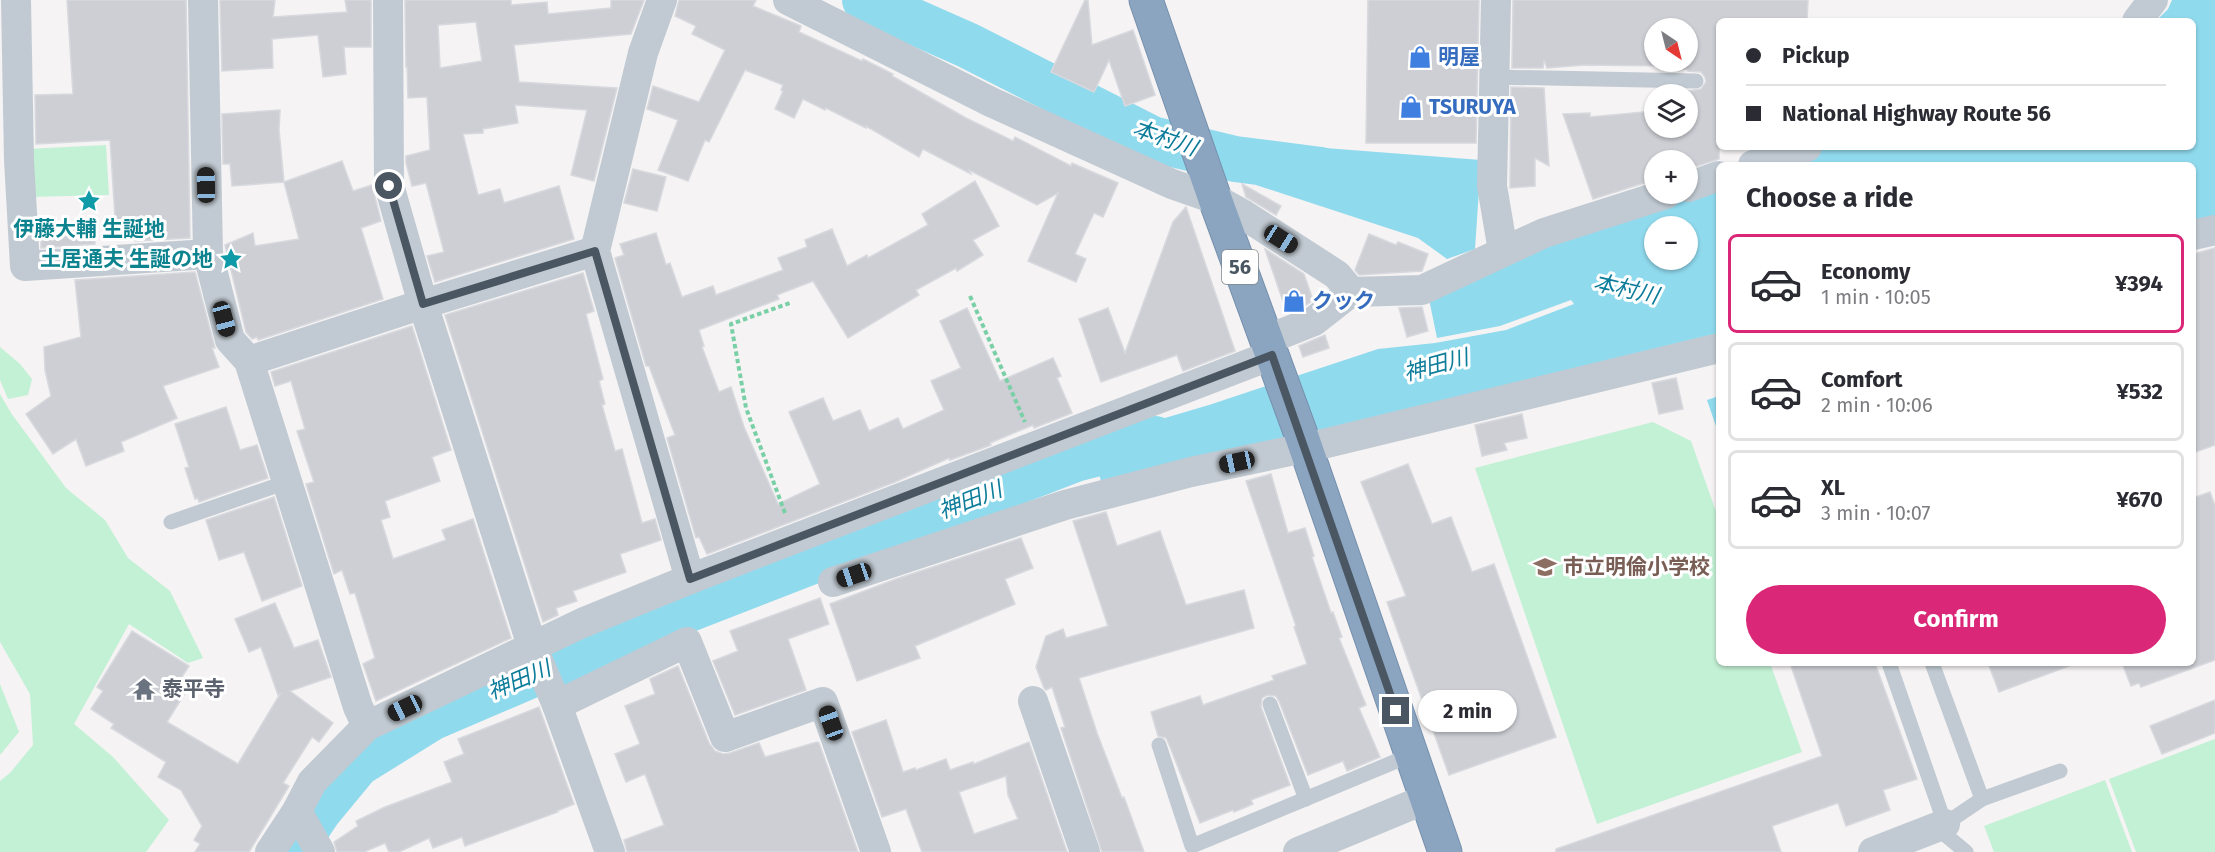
<!DOCTYPE html>
<html lang="en">
<head>
<meta charset="utf-8">
<style>
  :root { --surface:#fff; --page:#f7f7f7; --text:#2b2b33; --muted:#7c7c81; --line:#e1e1e2; --accent:#db2777 }
  body { margin:0; font-family:"Fira Sans","Noto Sans JP",sans-serif; background:var(--page); color:var(--text); height:100vh; display:flex; flex-direction:column; font-size:22px; white-space:nowrap }
  * { box-sizing:border-box; margin:0 }
  p { font-size:20px; color:var(--muted) }
  .icon { flex:none; width:33px; height:33px; fill:none; stroke:currentColor; stroke-width:2; stroke-linecap:round; stroke-linejoin:round }
  .map { position:relative; flex:1; overflow:hidden }
  .sheet { position:absolute; left:1716px; top:162px; width:480px; height:504px; display:flex; flex-direction:column; background:var(--surface); border-radius:9px; box-shadow:0 2px 4px #0004 }
  .sheet>* { flex:none }
  .banner { position:absolute; left:1716px; top:18px; width:480px; height:132px; border-radius:9px; box-shadow:0 2px 4px #0004; display:grid; align-content:center; height:132px; padding:0 30px; background:var(--surface) }
  .needle { width:39px; rotate:145deg }
  .fabs { position:absolute; left:1644px; top:18px; display:grid; gap:12px }
  .fabs a { display:grid; place-items:center; width:54px; height:54px; border-radius:50%; background:var(--surface); box-shadow:0 2px 4px #0004; font-size:30px }
  .end { position:absolute; width:27px; height:27px; margin:-14px; border:8px solid #4a5661; background:#fff; box-shadow:0 0 0 3px #fff }
  .from { border-radius:50% }
  .bubble { position:absolute; height:42px; border-radius:21px; background:var(--surface); box-shadow:0 2px 4px #0004; font-size:20px; font-weight:700; line-height:42px; text-align:center }
  .car { position:absolute; width:18px; height:36px; margin:-18px -9px; border-radius:8px; box-shadow:0 0 4px 2px #0007; background:linear-gradient(#222 24%,#8ab4d8 0 40%,#222 0 76%,#8ab4d8 0 86%,#222 0) }
  .banner b { display:flex; align-items:center; gap:21px; height:57px; font-size:22px }
  .banner b+b { border-top:2px solid var(--line) }
  .banner i { width:15px; height:15px; background:var(--text) }
  ul { padding:0; list-style:none }
  li { display:flex; align-items:center; gap:18px; height:99px; margin:0 12px 9px; padding:0 18px; border:3px solid var(--line); border-radius:9px }
  li div { flex:1 }
  li b { display:block; font-size:22px }
  li em { font-style:normal; font-weight:700 }
  li.current { border-color:var(--accent) }
  li>.icon { width:54px; height:54px; stroke-width:1.5 }
  h2 { padding:0 30px; font-size:27px; line-height:72px }
  .button { display:flex; gap:12px; margin-top:auto; padding:12px 30px }
  .button a { flex:1; height:69px; border-radius:36px; background:var(--accent); color:#fff; font-size:24px; font-weight:700; line-height:69px; text-align:center }
  .map>svg:first-child { display:block }
  .green { fill:#c3f1d5 }
  .water { fill:#90daee; fill-rule:evenodd }
  .lines { fill:none; stroke-linecap:round; stroke-linejoin:round }
  .river { stroke:#90daee; stroke-width:46 }
  .building { fill:#cdcfd5; stroke:#d7d9de; stroke-width:1.5; fill-rule:evenodd }
  .highway-casing { stroke:#7690ad; stroke-width:35 }
  .path { stroke:#7ad0a6; stroke-width:4; stroke-dasharray:4.5 3; stroke-linecap:butt }
  .lane { stroke:#c1cad2; stroke-width:15 }
  .street { stroke:#c1cad2; stroke-width:30 }
  .highway { stroke:#8ba5c1; stroke-width:33 }
  .route { stroke:#4a5661; stroke-width:8 }
  .labels { text-anchor:middle; dominant-baseline:central; stroke-width:6; stroke-linejoin:round; paint-order:stroke }
  .shield { fill:#fff; stroke:#808990; stroke-width:1.5 }
  .shield-label { font-size:20px; font-weight:bold; fill:#4a5661 }
  .shop-label { font-size:21px; font-weight:bold; fill:#366cbe; stroke:#fff; text-anchor:start }
  .culture-label { font-size:21px; font-weight:bold; fill:#0d838f; stroke:#fff }
  .education-label { font-size:21px; font-weight:bold; fill:#785e54; stroke:#fff; text-anchor:start }
  .worship-label { font-size:21px; font-weight:bold; fill:#5b616d; stroke:#fff; text-anchor:start }
  .water-label { font-size:22px; font-style:italic; fill:#0c7c9b; stroke:#fff }
</style>
</head>
<body>
<div class="map">
<svg width="2215" height="852" viewBox="0 0 2215 852">
  <rect width="100%" height="100%" fill="#f5f3f3"/>
  <!-- green -->
  <g class="green">
    <polygon points="106,145 109,195 29,197 27,149"/>
    <polygon points="0,347 20,364 32,379 28,395 8,399 0,380"/>
    <polygon points="0,394 11,413 66,488 105,520 128,558 170,591 203,658 188,663 129,624 74,724 113,757 169,820 146,852 0,852 0,781 10,773 33,745 30,694 0,642"/>
    <polygon points="1653,422 1691,441 1719,520 1719,663 1770,663 1802,752 1597,824 1475,468"/>
    <polygon points="0,684 19,732 0,755"/>
    <polygon points="2215,739 2215,852 2136,852 2109,779"/>
    <polygon points="2105,780 2132,852 1994,852 1984,826"/>
  </g>
  <!-- water -->
  <g class="water">
    <polygon points="2172,0 2215,0 2215,216 2193,221 2193,165 1773,165 1823,147 2193,147 2193,21 2156,21 2168,9"/>
    <polygon points="1260,143 1481,160 1475,249 1447,259 1418,238 1256,185"/>
    <path d="M1719,184V333L1340,426L1101,481L1090,440L1209,405L1378,349L1435,343L1506,330L1574,304L1571,300L1500,326L1437,338L1429,299L1571,237ZM1654,226H1688V260H1654Z"/>
    <polygon points="1719,396 1719,435 1707,400"/>
  </g>
  <g class="lines">
    <!-- river -->
    <g class="river">
      <polyline points="865,0 967,45 1152,139 1235,159 1321,170"/>
      <polyline points="291,852 319,810 357,764 431,718 640,628 1075,459 1155,439"/>
    </g>
  </g>
  <!-- building -->
  <g class="building">
    <polygon points="67,0 186,0 190,238 135,241 135,231 116,232 110,140 36,144 35,95 73,94"/>
    <polygon points="220,0 275,0 273,17 347,12 345,0 371,0 371,47 344,47 346,74 323,77 318,35 272,39 273,68 222,71"/>
    <path d="M405,0H511V5L547,2L548,14L611,8V0H644L631,34L514,45L519,82L617,88L594,181L571,175L587,110L515,105L518,123L483,129V133L463,134L478,195L500,189L504,203L559,186L574,239L435,282L427,256L444,252L426,183L412,186L406,163V156L430,150L427,97L408,98L407,67H406ZM476,22L482,61L440,68L438,25Z"/>
    <polygon points="679,0 756,0 753,6 801,26 799,32 862,61 863,59 893,74 892,76 966,118 1013,141 1015,137 1071,166 1072,163 1118,183 1103,217 1094,213 1075,254 1086,259 1076,282 1028,261 1058,193 1037,205 969,170 971,174 923,149 919,157 866,126 866,128 826,108 825,110 803,99 794,118 775,109 783,91 781,90 783,85 745,70 709,142 705,140 688,181 658,170 678,120 647,109 653,86 699,102 725,50 692,34 696,26 675,16"/>
    <polygon points="1085,0 1088,0 1092,45 1133,30 1155,95 1125,106 1109,60 1094,92 1051,72"/>
    <polygon points="1368,0 1479,0 1476,143 1366,143"/>
    <path d="M1513,0H1808L1807,21H1719V159L1688,169V160H1654V180L1593,199L1563,114L1590,113V117L1654,111V128H1688V91L1701,89L1706,82L1705,77L1701,72L1688,71V69L1668,70V66L1585,65L1547,68L1544,60L1543,68H1512ZM1654,28H1688V62H1654Z"/>
    <polygon points="1511,87 1544,88 1549,166 1535,158 1535,186 1510,188"/>
    <polygon points="280,110 279,130 284,182 232,186 230,164 223,164 222,114"/>
    <polygon points="342,161 353,191 372,185 381,221 361,228 383,299 258,340 257,337 252,339 246,332 225,245 253,233 255,246 299,239 284,182"/>
    <polygon points="633,169 666,177 657,211 624,203"/>
    <polygon points="975,181 999,226 973,240 983,255 957,271 956,268 916,290 919,295 848,338 813,281 777,295 779,299 699,330 704,346 702,347 719,392 731,387 744,427 778,504 820,484 789,412 823,398 833,421 860,410 869,431 898,418 903,429 944,410 931,381 961,368 940,321 967,308 1000,381 1053,358 1061,376 1057,378 1072,413 1034,428 1033,425 990,443 991,445 950,460 949,458 895,482 707,554 699,537 696,538 667,438 675,435 649,366 646,366 615,258 624,255 620,244 656,233 666,265 670,263 682,297 713,286 716,295 783,270 778,258 807,247 805,240 832,229 847,266 867,255 868,258 928,225 922,214"/>
    <polygon points="1242,184 1281,206 1276,215 1246,197"/>
    <polygon points="1186,207 1235,351 1183,371 1177,355 1101,382 1079,319 1108,308 1125,353 1173,222"/>
    <polygon points="94,221 95,244 41,248 41,235 66,233 65,223"/>
    <polygon points="1369,234 1396,245 1398,242 1428,254 1422,271 1359,275 1355,270"/>
    <polygon points="2215,248 2215,445 2193,453 2193,254"/>
    <polygon points="1265,249 1304,274 1313,300 1305,306 1287,313"/>
    <polygon points="195,272 215,348 212,348 219,367 163,386 177,418 121,442 124,451 86,466 76,439 53,454 26,414 51,396 45,370 44,347 81,337 75,280"/>
    <polygon points="583,273 594,311 586,314 603,379 599,381 605,404 602,405 615,451 622,449 642,523 655,519 661,540 620,554 626,572 573,591 577,601 556,608 558,615 543,622 445,315"/>
    <polygon points="1422,307 1428,331 1407,337 1399,308"/>
    <polygon points="412,326 451,450 432,457 440,481 385,501 390,517 381,520 393,559 446,540 442,530 473,519 511,638 376,701 363,664 375,658 355,593 350,594 342,570 334,574 306,484 314,482 297,431 305,429 291,381 275,386 271,372"/>
    <polygon points="1325,335 1329,348 1303,357 1299,346"/>
    <polygon points="1676,378 1683,409 1659,414 1652,383"/>
    <polygon points="226,407 240,450 257,445 268,478 199,502 198,498 195,499 185,468 189,467 175,424"/>
    <polygon points="1522,414 1527,438 1504,443 1507,450 1482,456 1475,425"/>
    <polygon points="1408,464 1432,524 1451,517 1472,572 1494,564 1556,737 1449,775 1387,602 1406,596 1361,482"/>
    <polygon points="1271,474 1288,533 1305,528 1314,556 1312,557 1331,613 1333,612 1342,637 1339,638 1366,705 1359,708 1380,757 1347,771 1343,761 1308,775 1279,701 1276,696 1267,695 1262,698 1261,707 1290,785 1251,800 1253,804 1234,812 1233,810 1200,823 1168,742 1166,738 1158,736 1151,712 1200,696 1203,705 1274,680 1272,676 1307,664 1294,627 1296,626 1246,481"/>
    <polygon points="2210,492 2215,506 2215,660 2141,687 2139,683 2131,686 2122,663 2193,663 2193,498"/>
    <polygon points="274,497 302,586 262,601 244,552 219,560 206,520"/>
    <polygon points="1106,512 1117,546 1160,531 1186,605 1244,590 1254,628 1079,678 1097,733 1122,798 1124,797 1144,852 1102,852 1061,728 1065,727 1052,687 1046,690 1044,688 1036,667 1046,636 1063,629 1066,638 1108,626 1073,521"/>
    <polygon points="1021,538 1033,568 1005,579 1015,604 915,646 920,658 857,681 830,604 896,579"/>
    <polygon points="820,598 829,624 788,639 806,690 735,715 713,661 738,651 730,631"/>
    <polygon points="275,603 294,648 318,640 331,677 290,691 333,723 319,742 312,737 283,783 289,786 249,852 195,852 200,844 194,840 202,826 181,790 158,777 166,762 111,728 114,724 91,709 103,691 97,687 132,631 189,666 178,683 188,688 167,722 238,764 280,694 278,695 261,647 249,652 235,619"/>
    <polygon points="1790,663 1875,663 1917,779 1883,790 1890,810 1846,826 1838,803 1772,826 1781,852 1556,852 1556,849 1822,756"/>
    <polygon points="1988,663 2072,663 2072,665 1999,692"/>
    <polygon points="678,666 709,743 715,751 723,754 730,753 759,743 765,757 817,742 819,743 858,852 627,852 624,840 664,825 645,774 626,782 615,754 640,744 625,706 655,694 650,679"/>
    <polygon points="2215,700 2215,733 2162,754 2150,726"/>
    <polygon points="539,707 574,804 557,811 558,812 465,846 462,837 433,848 429,838 399,852 389,852 385,843 364,852 337,852 334,842 358,826 356,821 385,807 452,782 444,762 464,754 458,739"/>
    <path d="M886,720L903,772L915,768L916,770L946,759L950,770L973,762L974,764L1029,742L1067,852H922L906,809L882,817L852,732ZM1006,776L1008,795L1018,819L974,834L959,792Z"/>
  </g>
  <g class="lines">
    <!-- highway casing -->
    <g class="highway-casing">
      <polyline id="highway" points="1146,0 1215,199 1302,437 1445,852"/>
    </g>
    <!-- path -->
    <g class="path">
      <polyline points="970,296 1025,422"/>
      <polyline points="785,513 746,408 731,324 790,303"/>
    </g>
    <!-- lane -->
    <g class="lane">
      <polyline points="1494,77 1696,81"/>
      <polyline points="171,522 287,482"/>
      <polyline points="1889,663 1945,824 1982,799 2060,771"/>
      <polyline points="1932,663 1982,799"/>
      <polyline points="1270,704 1306,799"/>
      <polyline points="1159,745 1192,846 1411,755"/>
      <polyline points="1936,827 1966,852"/>
    </g>
    <!-- street -->
    <g class="street">
      <polyline points="16,0 19,160 25,266 208,254"/>
      <polyline points="203,0 208,254 230,340 249,361 358,707 367,726"/>
      <polyline points="388,0 389,185 423,304 532,646 557,705 610,852"/>
      <polyline points="662,0 643,53 595,251 690,579"/>
      <polyline points="788,0 991,102 1172,184 1215,199 1244,215 1337,275 1351,292"/>
      <polyline points="1496,0 1492,186 1503,251"/>
      <polyline points="2137,21 2153,0"/>
      <polyline points="1753,165 1807,147"/>
      <polyline points="1688,187 1719,176"/>
      <polyline points="2193,235 2215,230"/>
      <polyline points="1266,340 1314,321 1351,292 1422,290 1544,233 1666,194"/>
      <polyline points="249,361 423,304 595,251"/>
      <polyline points="833,582 1065,505 1191,472 1323,444 1719,348"/>
      <polyline points="1033,701 1085,852"/>
      <polyline points="557,705 687,642 725,737 823,702 876,852"/>
      <polyline points="297,811 320,852"/>
      <polyline points="270,852 297,811 312,782 367,726 582,623 690,579 1272,355"/>
      <polyline points="1298,852 1426,799"/>
      <polyline points="1873,852 1945,824"/>
    </g>
    <!-- highway -->
    <use href="#highway" class="highway"/>
  </g>
  <g class="lines">
    <!-- route -->
    <polyline class="route" points="389,186 423,304 595,251 690,579 1272,355 1396,711"/>
  </g>
  <!-- icons -->
  <defs>
    <g id="shop-bare" transform="scale(1.8)"><path d="M-5-2.5h2.3a2.7 3.5 0 0 1 5.4 0H5L5.5 6h-11ZM-1.5-2.5h3a1.5 2.3 0 0 0-3 0Z" fill="#3f7fe0" stroke="#fff" stroke-width="2.5" paint-order="stroke"/></g>
    <g id="sight-bare" transform="scale(1.8)"><path d="M0-6L1.8-2.2L6-1.7L2.9 1.2L3.7 5.4L0 3.3L-3.7 5.4L-2.9 1.2L-6-1.7L-1.8-2.2Z" fill="#0f9aa8" stroke="#fff" stroke-width="2.5" paint-order="stroke"/></g>
    <g id="school-bare" transform="scale(1.8)"><path d="M0-5L7-2L0 1L-7-2ZM-4 1L0 2.5L4 1V4Q0 6-4 4Z" fill="#8d6e63" stroke="#fff" stroke-width="2.5" paint-order="stroke"/></g>
    <g id="temple-bare" transform="scale(1.8)"><path d="M0-6L5-2H3V0L6.5 2.5H4V6H1.5V3h-3V6H-4V2.5H-6.5L-3 0V-2H-5Z" fill="#6b7280" stroke="#fff" stroke-width="2.5" paint-order="stroke"/></g>
  </defs>
  <g fill-rule="evenodd">
    <use href="#shop-bare" x="1420" y="57"/>
    <use href="#shop-bare" x="1411" y="107"/>
    <use href="#sight-bare" x="89" y="201"/>
    <use href="#sight-bare" x="231" y="259"/>
    <use href="#shop-bare" x="1294" y="301"/>
    <use href="#school-bare" x="1545" y="567"/>
    <use href="#temple-bare" x="144" y="689"/>
  </g>
  <g class="labels">
    <!-- shield labels -->
    <rect class="shield" x="1222" y="250" width="36" height="34" rx="4.5"/>
    <g class="shield-label">
      <text x="1240" y="267">56</text>
    </g>
    <!-- shop labels -->
    <g class="shop-label">
      <text x="1438" y="57">明屋</text>
      <text x="1429" y="107">TSURUYA</text>
      <text x="1312" y="301">クック</text>
    </g>
    <!-- culture labels -->
    <g class="culture-label">
      <text x="89" y="229">伊藤大輔 生誕地</text>
      <text x="213" y="259" text-anchor="end">土居通夫 生誕の地</text>
    </g>
    <!-- education labels -->
    <g class="education-label">
      <text x="1563" y="567">市立明倫小学校</text>
    </g>
    <!-- worship labels -->
    <g class="worship-label">
      <text x="162" y="689">泰平寺</text>
    </g>
    <!-- water labels -->
    <g class="water-label">
      <text transform="translate(1165 138) rotate(19)">本村川</text>
      <text transform="translate(1626 289) rotate(13)">本村川</text>
      <text transform="translate(1436 365) rotate(-15)">神田川</text>
      <text transform="translate(970 500) rotate(-21)">神田川</text>
      <text transform="translate(519 680) rotate(-23)">神田川</text>
    </g>
  </g>
</svg>
<div class="fabs">
<a><svg class="needle" viewBox="-14 -14 28 28"><path d="M0-13l5 13h-10z" fill="#e53935"/><path d="M0 13l5-13h-10z" fill="#7c7c81"/></svg></a>
<a><svg class="icon" aria-label="layers" viewBox="0 0 24 24"><path d="M12 4l9 5-9 5-9-5zM3 14l9 5 9-5"/></svg></a>
<a>+</a>
<a>−</a>
</div>
<i class="end from" style="left:389px;top:186px"></i>
<i class="end" style="left:1396px;top:711px"></i>
<div class="bubble" style="left:1418px;top:690px;width:99px">2 min</div>
<i class="car" style="left:206px;top:185px;rotate:359deg"></i>
<i class="car" style="left:1281px;top:239px;rotate:122deg"></i>
<i class="car" style="left:224px;top:319px;rotate:165deg"></i>
<i class="car" style="left:1237px;top:462px;rotate:258deg"></i>
<i class="car" style="left:854px;top:575px;rotate:251deg"></i>
<i class="car" style="left:405px;top:708px;rotate:245deg"></i>
<i class="car" style="left:831px;top:723px;rotate:340deg"></i>
<div class="banner">
<b><i class="from"></i>Pickup</b>
<b><i></i>National Highway Route 56</b>
</div>
<section class="sheet">
<h2>Choose a ride</h2>
<ul>
<li class="current"><svg class="icon" aria-label="car" viewBox="0 0 24 24"><path d="M5 17H2v-5l4-1 3-4h7l3 4 3 1v5h-3M9 17h6M6 11h13"/><circle cx="7" cy="17" r="2"/><circle cx="17" cy="17" r="2"/></svg><div><b>Economy</b><p>1 min · 10:05</p></div><em>¥394</em></li>
<li><svg class="icon" aria-label="car" viewBox="0 0 24 24"><path d="M5 17H2v-5l4-1 3-4h7l3 4 3 1v5h-3M9 17h6M6 11h13"/><circle cx="7" cy="17" r="2"/><circle cx="17" cy="17" r="2"/></svg><div><b>Comfort</b><p>2 min · 10:06</p></div><em>¥532</em></li>
<li><svg class="icon" aria-label="car" viewBox="0 0 24 24"><path d="M5 17H2v-5l4-1 3-4h7l3 4 3 1v5h-3M9 17h6M6 11h13"/><circle cx="7" cy="17" r="2"/><circle cx="17" cy="17" r="2"/></svg><div><b>XL</b><p>3 min · 10:07</p></div><em>¥670</em></li>
</ul>
<div class="button"><a>Confirm</a></div>
</section>
</div>
</body>
</html>
